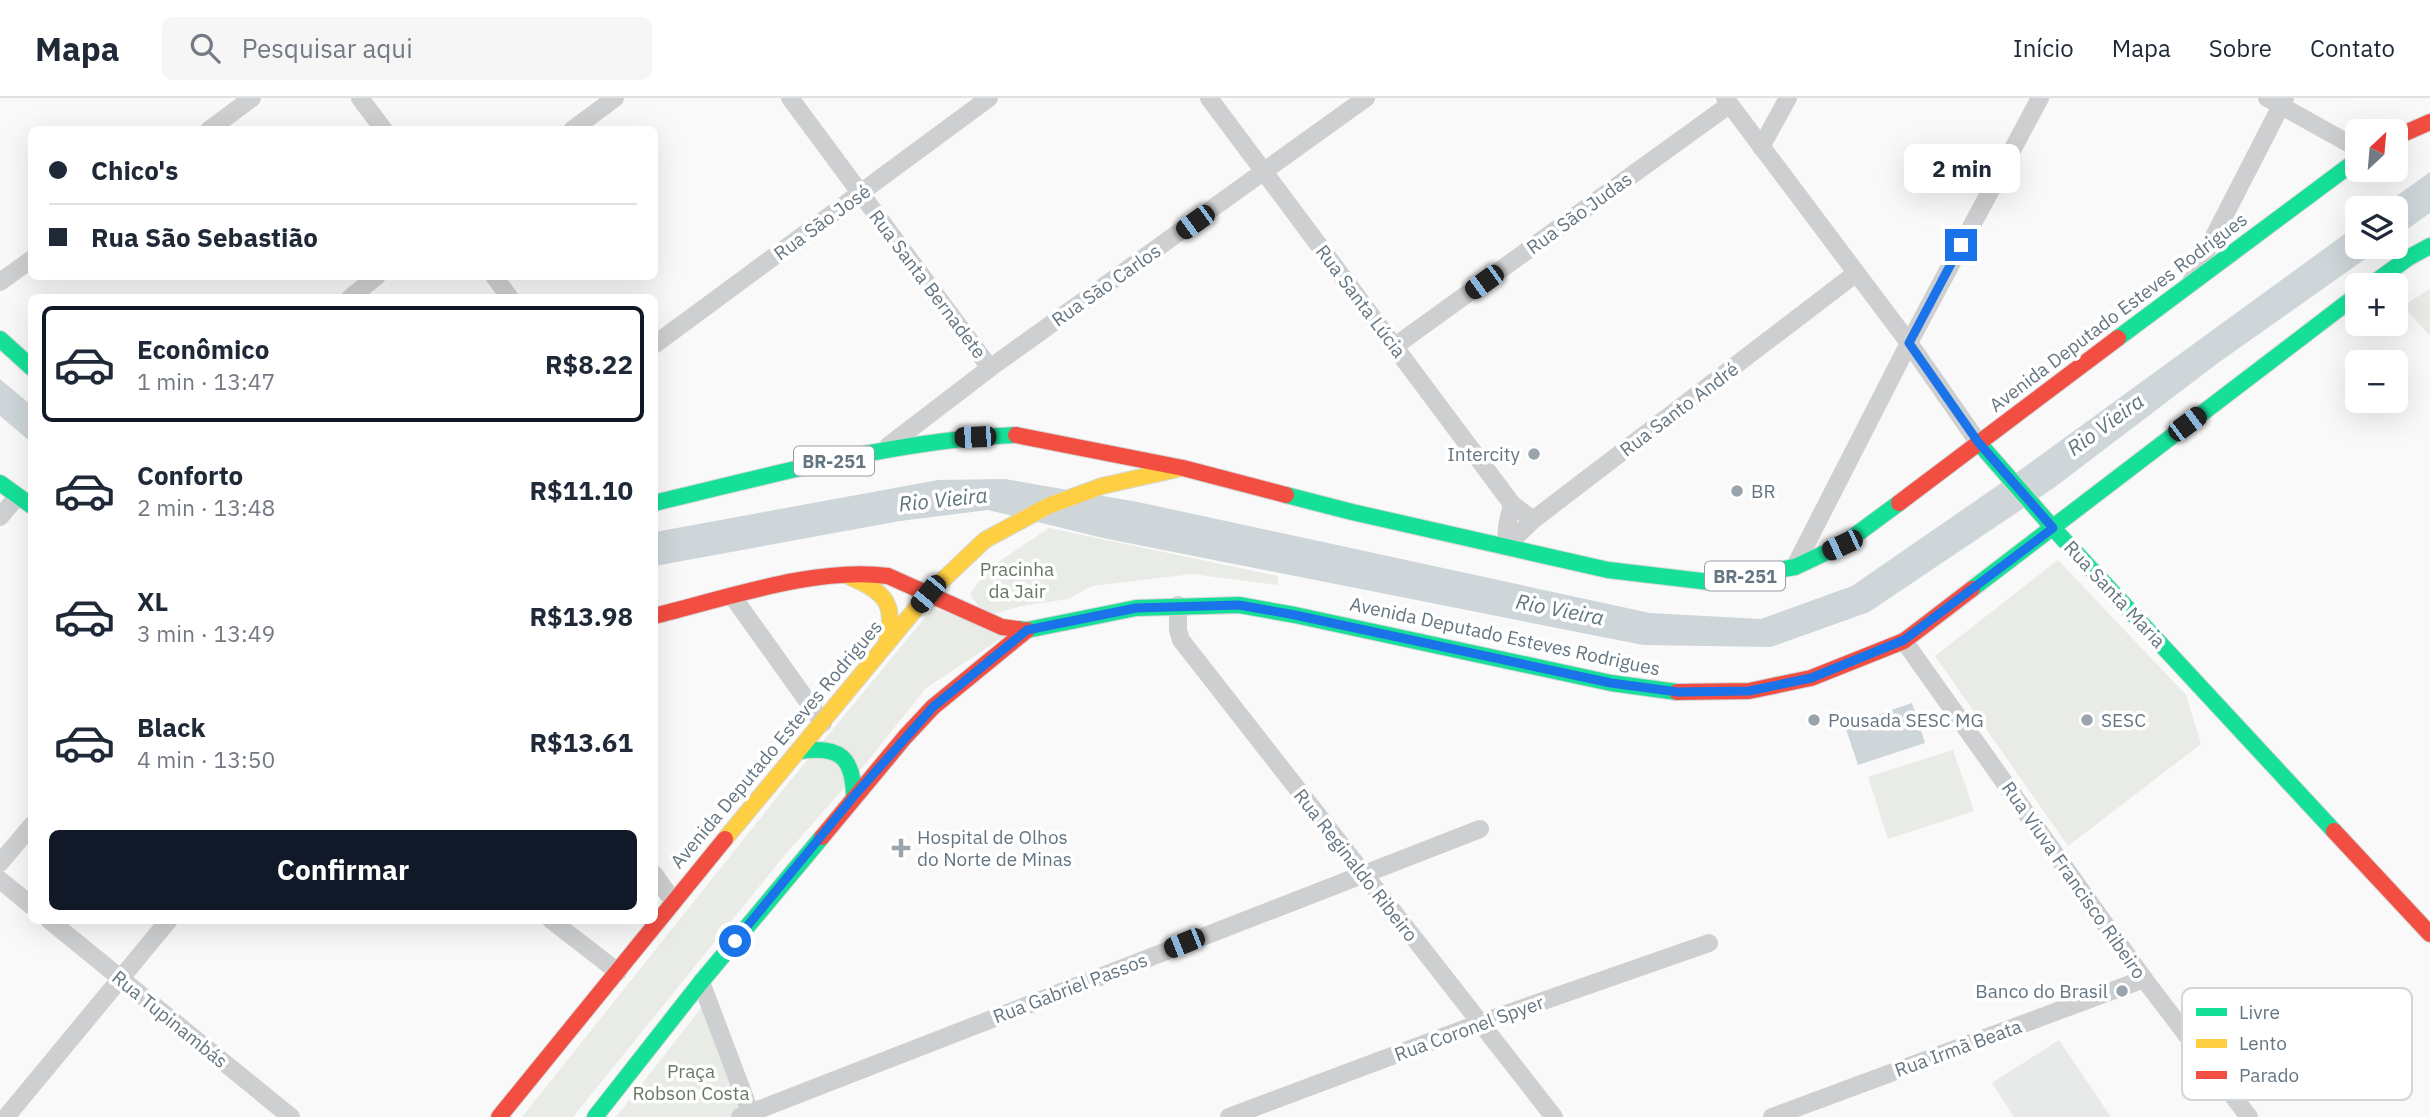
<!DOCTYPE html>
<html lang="pt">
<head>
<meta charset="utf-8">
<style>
  :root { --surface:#fff; --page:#f6f6f7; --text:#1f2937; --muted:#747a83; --line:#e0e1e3; --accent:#111827 }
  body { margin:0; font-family:"IBM Plex Sans",sans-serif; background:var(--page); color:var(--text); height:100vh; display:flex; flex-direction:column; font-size:26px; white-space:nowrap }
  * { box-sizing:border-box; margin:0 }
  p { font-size:23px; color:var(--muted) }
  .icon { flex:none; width:38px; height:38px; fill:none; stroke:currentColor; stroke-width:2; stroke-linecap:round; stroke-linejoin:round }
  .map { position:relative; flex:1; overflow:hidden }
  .side { position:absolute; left:28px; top:196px; width:630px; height:630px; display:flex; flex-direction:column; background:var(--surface); border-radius:10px; box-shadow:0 7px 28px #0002 }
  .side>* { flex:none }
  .banner { position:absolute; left:28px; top:28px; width:630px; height:154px; border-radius:10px; box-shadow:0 7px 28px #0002; display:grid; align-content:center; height:154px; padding:0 21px; background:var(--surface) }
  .needle { width:46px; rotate:26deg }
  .fabs { position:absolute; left:2345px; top:21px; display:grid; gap:14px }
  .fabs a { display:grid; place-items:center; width:63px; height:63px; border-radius:10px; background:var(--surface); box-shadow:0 7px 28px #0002; font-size:35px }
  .end { position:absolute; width:32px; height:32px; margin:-16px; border:9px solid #1a73e8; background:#fff; box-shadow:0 0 0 4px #fff }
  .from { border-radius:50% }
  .bubble { position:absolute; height:49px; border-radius:10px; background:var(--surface); box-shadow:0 7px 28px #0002; font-size:23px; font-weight:700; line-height:49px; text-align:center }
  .car { position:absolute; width:21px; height:42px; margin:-21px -10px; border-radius:9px; box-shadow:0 0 5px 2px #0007; background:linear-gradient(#222 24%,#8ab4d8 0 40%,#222 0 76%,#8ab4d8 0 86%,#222 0) }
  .banner b { display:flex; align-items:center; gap:24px; height:66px; font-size:26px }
  .banner b+b { border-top:2px solid var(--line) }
  .banner i { width:18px; height:18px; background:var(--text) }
  ul { padding:12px 0 0; list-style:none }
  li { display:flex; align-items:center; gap:21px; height:116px; margin:0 14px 10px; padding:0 7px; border:4px solid transparent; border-radius:10px }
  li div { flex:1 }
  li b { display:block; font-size:26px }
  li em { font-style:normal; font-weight:700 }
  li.active { border-color:var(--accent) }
  li>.icon { width:63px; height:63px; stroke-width:1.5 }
  .action { display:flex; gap:14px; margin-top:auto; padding:14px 21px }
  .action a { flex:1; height:80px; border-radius:10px; background:var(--accent); color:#fff; font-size:28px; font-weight:700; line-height:80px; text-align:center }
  header { display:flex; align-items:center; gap:42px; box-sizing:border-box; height:98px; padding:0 35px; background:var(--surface); border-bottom:2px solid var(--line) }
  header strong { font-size:33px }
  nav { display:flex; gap:38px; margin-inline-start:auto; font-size:24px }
  .search { width:490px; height:63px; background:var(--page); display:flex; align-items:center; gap:18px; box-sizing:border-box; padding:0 24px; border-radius:10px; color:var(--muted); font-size:26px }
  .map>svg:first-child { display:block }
  .built { fill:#e8e9e9 }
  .green { fill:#e8ebe6 }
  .water { fill:#ced6d9 }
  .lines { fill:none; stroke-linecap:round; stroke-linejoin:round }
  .fast-casing { stroke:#d5d6d7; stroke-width:18 }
  .slow-casing { stroke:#d5d6d7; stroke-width:18 }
  .jam-casing { stroke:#d5d6d7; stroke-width:18 }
  .street { stroke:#cecfd0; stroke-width:18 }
  .fast { stroke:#16e098; stroke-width:16 }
  .slow { stroke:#ffcf43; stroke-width:16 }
  .jam { stroke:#f24e42; stroke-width:16 }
  .route { stroke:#1a73e8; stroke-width:9 }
  .poi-dot { fill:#99a4ac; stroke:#fff; stroke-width:2.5 }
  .labels { text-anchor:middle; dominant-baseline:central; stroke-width:7; stroke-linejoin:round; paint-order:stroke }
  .shield { fill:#fff; stroke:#939fa8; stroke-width:2 }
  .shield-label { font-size:18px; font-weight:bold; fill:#657683 }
  .street-label { font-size:19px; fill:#657683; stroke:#fff }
  .poi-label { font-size:19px; fill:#657683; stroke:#fff; text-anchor:start }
  .park-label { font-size:19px; fill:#687a64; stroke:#fff }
  .water-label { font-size:21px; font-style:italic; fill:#60757c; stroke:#fff }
  .key { fill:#fff; stroke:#d1d6da; stroke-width:2 }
  .key-label { font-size:19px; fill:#657683 }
</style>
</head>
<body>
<header>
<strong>Mapa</strong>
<div class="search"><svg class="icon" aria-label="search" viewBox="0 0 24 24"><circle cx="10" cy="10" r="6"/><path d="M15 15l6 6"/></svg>Pesquisar aqui</div>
<nav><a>Início</a><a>Mapa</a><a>Sobre</a><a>Contato</a></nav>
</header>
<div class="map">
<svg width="2430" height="1019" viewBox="0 0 2430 1019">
  <rect width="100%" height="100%" fill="#f9f9f9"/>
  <!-- built -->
  <polygon class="built" points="2059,942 2111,1019 2014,1019 1992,985"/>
  <!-- green -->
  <g class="green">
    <polygon points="2430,191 2430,238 2403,208"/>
    <polygon points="1049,430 1278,478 1278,487 1192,476 1092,488 1068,501 1021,508 994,516 978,508 970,496 989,470"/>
    <polygon points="2058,462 2186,597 2201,646 2068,748 1935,558"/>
    <polygon points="933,510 1008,536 926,590 867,664 784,758 573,1019 522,1019 786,688"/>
    <polygon points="1953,652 1974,713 1888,741 1868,679"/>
    <polygon points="702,909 742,1015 731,1019 616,1019"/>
  </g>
  <!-- water -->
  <g class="water">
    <polygon points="2430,74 2430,115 2396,139 2396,110 2380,110"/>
    <polygon points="2357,127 2357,149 2382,149 2218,265 2055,389 1869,514 1771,549 1643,547 1103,440 988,412 900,423 655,468 655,434 938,382 1005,381 1138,404 1650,515 1761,521 1852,488 2023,370"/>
    <polygon points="0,281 31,307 31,344 0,318"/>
    <polygon points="1912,605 1925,645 1858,667 1845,628"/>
  </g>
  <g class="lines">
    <!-- fast casing -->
    <g class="fast-casing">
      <g id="fast">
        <polyline points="2371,187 2408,160 2430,148"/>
        <polyline points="2118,240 2357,62"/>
        <polyline points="0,241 32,270"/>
        <polyline points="1978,344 2053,430 2334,733"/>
        <polyline points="0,385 32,408"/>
        <polyline points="1286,397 1352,414 1608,472 1710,484 1795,469 1842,447 1899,405"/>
        <path d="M654,405C774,377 893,342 1016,337"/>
        <polyline points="1972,491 2357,197"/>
        <polyline points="1018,531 1027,532 1136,510 1239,507 1295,517 1611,585 1677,594"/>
        <path d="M800,653C839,648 853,658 854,698"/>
        <polyline points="595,1019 701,884 822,739"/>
      </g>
    </g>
    <!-- slow casing -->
    <g class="slow-casing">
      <g id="slow">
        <path d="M850,479C886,494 897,507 886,546"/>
        <polyline points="725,741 928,496 985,442 1048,408 1102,388 1182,370"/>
      </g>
    </g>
    <!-- jam casing -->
    <g class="jam-casing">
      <g id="jam">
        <polyline points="2396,39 2430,24"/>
        <polyline points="1016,337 1183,370 1286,397"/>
        <polyline points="1899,405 2118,240"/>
        <path d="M654,518C724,501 817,468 888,478L1002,529L1018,531"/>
        <polyline points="1677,594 1749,593 1811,580 1904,543 1972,491"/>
        <polyline points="2334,733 2430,836"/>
        <polyline points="822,739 905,639 933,609 1027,532"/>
        <polyline points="499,1019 725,741"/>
      </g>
    </g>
    <!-- street -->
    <g class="street">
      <polyline points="360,0 384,32"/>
      <polyline points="790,0 990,270"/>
      <polyline points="1209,0 1512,406 1533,422"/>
      <polyline points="1725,0 1909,245 1978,344"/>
      <polyline points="2267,0 2357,50"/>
      <polyline points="209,32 252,0"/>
      <polyline points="572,32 615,0"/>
      <polyline points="1761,49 1788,0"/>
      <polyline points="494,178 510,200"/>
      <polyline points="2192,181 2285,0"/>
      <polyline points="0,184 32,161"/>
      <polyline points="350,200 377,178"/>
      <polyline points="654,247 989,0"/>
      <polyline points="1395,248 1729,7"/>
      <polyline points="888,348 990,270 1366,0"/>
      <polyline points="0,419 17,399"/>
      <polyline points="1506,448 1533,422 1855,176"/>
      <polyline points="1506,448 1507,428 1512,406"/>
      <polyline points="1795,468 1909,245 2040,0"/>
      <polyline points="733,499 823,625"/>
      <polyline points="1178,507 1178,532 1181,542 1554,1019"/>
      <polyline points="1904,543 2144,881 2249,1019"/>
      <polyline points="0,765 32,727"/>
      <polyline points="654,776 673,803"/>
      <polyline points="0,782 32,808"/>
      <polyline points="49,822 291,1019"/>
      <polyline points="551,822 618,874"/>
      <polyline points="701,884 752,1019"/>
      <polyline points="6,1019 169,822"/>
      <polyline points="740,1019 1480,731"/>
      <polyline points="1229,1019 1480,925 1709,845"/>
      <polyline points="1772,1019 2144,881"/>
    </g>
    <!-- fast -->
    <use href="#fast" class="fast"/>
    <!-- slow -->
    <use href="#slow" class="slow"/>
    <!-- jam -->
    <use href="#jam" class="jam"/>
  </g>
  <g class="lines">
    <!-- route -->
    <polyline class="route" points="735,843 854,698 933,609 1027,532 1136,510 1239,507 1295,517 1611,585 1678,594 1749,593 1811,580 1904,542 2053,430 1978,344 1909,245 1961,147"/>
  </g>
  <!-- markers -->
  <g class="poi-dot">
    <circle cx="1534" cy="356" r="7"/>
    <circle cx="1737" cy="393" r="7"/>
    <circle cx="1814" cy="622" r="7"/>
    <circle cx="2087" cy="622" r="7"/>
    <path d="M897.5 739.5h7v7h7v7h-7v7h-7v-7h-7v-7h7z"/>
    <circle cx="2122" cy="893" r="7"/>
  </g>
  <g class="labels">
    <!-- shield labels -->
    <g class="shield">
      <rect x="794" y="348.5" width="80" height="29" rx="5"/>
      <rect x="1705" y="463.5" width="80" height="29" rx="5"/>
    </g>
    <g class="shield-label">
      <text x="834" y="363">BR-251</text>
      <text x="1745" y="478">BR-251</text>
    </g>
    <!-- street labels -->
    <g class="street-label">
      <text transform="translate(1579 115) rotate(-36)">Rua São Judas</text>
      <text transform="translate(822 124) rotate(-36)">Rua São José</text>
      <text transform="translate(928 186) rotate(53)">Rua Santa Bernadete</text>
      <text transform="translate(1106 187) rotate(-35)">Rua São Carlos</text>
      <text transform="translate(1361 203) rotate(53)">Rua Santa Lúcia</text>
      <text transform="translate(2118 214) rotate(-37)">Avenida Deputado Esteves Rodrigues</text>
      <text transform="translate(1679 311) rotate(-37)">Rua Santo André</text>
      <text transform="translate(2115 496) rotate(47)">Rua Santa Maria</text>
      <text transform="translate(1505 538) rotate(12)">Avenida Deputado Esteves Rodrigues</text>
      <text transform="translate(776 646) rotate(-50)">Avenida Deputado Esteves Rodrigues</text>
      <text transform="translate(1356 767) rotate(52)">Rua Reginaldo Ribeiro</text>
      <text transform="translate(2074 782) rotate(55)">Rua Viuva Francisco Ribeiro</text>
      <text transform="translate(1070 890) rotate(-21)">Rua Gabriel Passos</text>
      <text transform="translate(170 921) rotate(39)">Rua Tupinambás</text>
      <text transform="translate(1469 930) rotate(-20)">Rua Coronel Spyer</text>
      <text transform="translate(1958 950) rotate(-20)">Rua Irmã Beata</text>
    </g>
    <!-- poi labels -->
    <g class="poi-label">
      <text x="1520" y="356" text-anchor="end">Intercity</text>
      <text x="1751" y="393">BR</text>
      <text x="1828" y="622">Pousada SESC MG</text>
      <text x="2101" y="622">SESC</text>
      <text x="917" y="739">Hospital de Olhos<tspan x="917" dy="22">do Norte de Minas</tspan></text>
      <text x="2108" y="893" text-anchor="end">Banco do Brasil</text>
    </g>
    <!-- park labels -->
    <g class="park-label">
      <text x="1017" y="471">Pracinha<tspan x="1017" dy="22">da Jair</tspan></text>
      <text x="691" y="973">Praça<tspan x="691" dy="22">Robson Costa</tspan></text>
    </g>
    <!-- water labels -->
    <g class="water-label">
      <text transform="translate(2105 326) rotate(-36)">Rio Vieira</text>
      <text transform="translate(943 401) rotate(-6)">Rio Vieira</text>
      <text transform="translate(1560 511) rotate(11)">Rio Vieira</text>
    </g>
  </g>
  <!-- legend -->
  <rect x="2182" y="890" width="230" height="112" rx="10" class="key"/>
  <rect x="2196" y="910" width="31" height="8" fill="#16e098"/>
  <rect x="2196" y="941" width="31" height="9" fill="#ffcf43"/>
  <rect x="2196" y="973" width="31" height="8" fill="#f24e42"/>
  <g class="key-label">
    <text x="2239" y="921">Livre</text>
    <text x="2239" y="952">Lento</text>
    <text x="2239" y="984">Parado</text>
  </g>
</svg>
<div class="fabs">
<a><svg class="needle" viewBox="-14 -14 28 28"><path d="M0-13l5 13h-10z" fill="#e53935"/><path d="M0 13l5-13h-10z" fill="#747a83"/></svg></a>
<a><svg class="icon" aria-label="layers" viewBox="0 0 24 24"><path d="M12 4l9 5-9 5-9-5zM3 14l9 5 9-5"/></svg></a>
<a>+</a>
<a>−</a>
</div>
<i class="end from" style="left:735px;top:843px"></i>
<i class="end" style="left:1961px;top:147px"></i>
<div class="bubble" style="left:1904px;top:46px;width:116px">2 min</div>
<i class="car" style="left:1195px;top:124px;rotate:234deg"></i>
<i class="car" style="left:1484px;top:184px;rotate:234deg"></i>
<i class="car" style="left:2187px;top:326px;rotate:53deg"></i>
<i class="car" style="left:975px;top:339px;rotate:268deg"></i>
<i class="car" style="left:1842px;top:447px;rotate:245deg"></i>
<i class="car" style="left:928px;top:496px;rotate:220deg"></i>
<i class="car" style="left:1184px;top:845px;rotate:248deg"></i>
<div class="banner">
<b><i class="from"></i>Chico's</b>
<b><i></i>Rua São Sebastião</b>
</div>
<section class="side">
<ul>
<li class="active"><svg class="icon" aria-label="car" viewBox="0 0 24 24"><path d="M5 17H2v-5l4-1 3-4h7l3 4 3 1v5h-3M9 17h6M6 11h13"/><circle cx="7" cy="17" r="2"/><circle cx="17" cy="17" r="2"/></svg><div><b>Econômico</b><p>1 min · 13:47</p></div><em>R$8.22</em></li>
<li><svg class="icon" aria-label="car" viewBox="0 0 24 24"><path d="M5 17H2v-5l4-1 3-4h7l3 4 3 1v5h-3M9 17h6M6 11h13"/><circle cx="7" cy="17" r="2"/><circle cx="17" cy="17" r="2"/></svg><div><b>Conforto</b><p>2 min · 13:48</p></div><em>R$11.10</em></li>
<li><svg class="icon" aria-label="car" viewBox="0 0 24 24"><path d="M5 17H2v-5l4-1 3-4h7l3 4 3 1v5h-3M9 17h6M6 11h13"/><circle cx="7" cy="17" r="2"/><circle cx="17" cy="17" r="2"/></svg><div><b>XL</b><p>3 min · 13:49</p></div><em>R$13.98</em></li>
<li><svg class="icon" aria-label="car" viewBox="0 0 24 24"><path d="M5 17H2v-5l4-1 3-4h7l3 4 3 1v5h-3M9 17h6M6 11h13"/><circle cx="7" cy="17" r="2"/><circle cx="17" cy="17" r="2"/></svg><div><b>Black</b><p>4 min · 13:50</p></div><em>R$13.61</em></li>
</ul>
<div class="action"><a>Confirmar</a></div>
</section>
</div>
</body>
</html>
